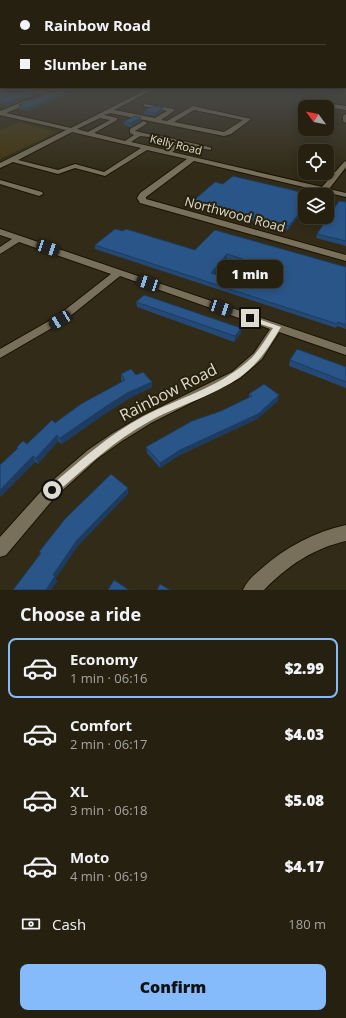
<!DOCTYPE html>
<html lang="en">
<head>
<meta charset="utf-8">
<style>
  :root { --surface:#262011; --page:#322d1f; --text:#f1f3f6; --muted:#a4a39f; --line:#423e31; --accent:#86bbfb }
  body { margin:0; font-family:"Open Sans",sans-serif; background:var(--page); color:var(--text); height:100vh; display:flex; flex-direction:column; font-size:15px; white-space:nowrap }
  * { box-sizing:border-box; margin:0 }
  p { font-size:13px; color:var(--muted) }
  .icon { flex:none; width:22px; height:22px; fill:none; stroke:currentColor; stroke-width:2; stroke-linecap:round; stroke-linejoin:round }
  .map { position:relative; height:590px; overflow:hidden }
  .panel { display:flex; flex-direction:column; background:var(--surface); flex:1 }
  .panel>* { flex:none }
  .guide { position:absolute; left:0px; top:0px; width:346px; height:88px; box-shadow:0 2px 10px #0003,0 0 0 1px var(--line); display:grid; align-content:center; height:88px; padding:0 20px; background:var(--surface) }
  .needle { width:26px; rotate:302deg }
  .controls { position:absolute; left:298px; top:100px; display:grid; gap:8px }
  .controls a { display:grid; place-items:center; width:36px; height:36px; border-radius:8px; background:var(--surface); box-shadow:0 2px 10px #0003,0 0 0 1px var(--line); font-size:20px }
  .end { position:absolute; width:18px; height:18px; margin:-9px; border:5px solid #e0dbcf; background:#111; box-shadow:0 0 0 2px #111 }
  .from { border-radius:50% }
  .bubble { position:absolute; height:28px; border-radius:8px; background:var(--surface); box-shadow:0 2px 10px #0003,0 0 0 1px var(--line); font-size:13px; font-weight:800; line-height:28px; text-align:center }
  .car { position:absolute; width:12px; height:24px; margin:-12px -6px; border-radius:5px; box-shadow:0 0 3px 1px #0007; background:linear-gradient(#222 24%,#8ab4d8 0 40%,#222 0 76%,#8ab4d8 0 86%,#222 0) }
  .guide b { display:flex; align-items:center; gap:14px; height:38px; font-size:15px }
  .guide b+b { border-top:1px solid var(--line) }
  .guide i { width:10px; height:10px; background:var(--text) }
  ul { padding:0; list-style:none }
  li { display:flex; align-items:center; gap:12px; height:60px; margin:0 8px 6px; padding:0 12px; border:2px solid transparent; border-radius:8px }
  li div { flex:1 }
  li b { display:block; font-size:15px }
  li em { font-style:normal; font-weight:800 }
  li.current { border-color:var(--accent) }
  li>.icon { width:36px; height:36px; stroke-width:1.5 }
  h2 { padding:0 20px; font-size:18px; line-height:48px }
  .pay { display:flex; align-items:center; gap:10px; height:44px; padding:0 20px; font-size:15px }
  .pay p { margin-inline-start:auto }
  .button { display:flex; gap:8px; margin-top:auto; padding:8px 20px }
  .button a { flex:1; height:46px; border-radius:8px; background:var(--accent); color:#111; font-size:16px; font-weight:800; line-height:46px; text-align:center }
  .map>svg:first-child { display:block }
  .green { fill:#44370f }
  .lines { fill:none; stroke-linecap:round; stroke-linejoin:round }
  .minor-casing { stroke:#1a1302; stroke-width:2 }
  .minor { fill:#78705a; fill-rule:evenodd }
  .wall { fill:#244975; fill-rule:evenodd }
  .shaded-wall { fill:#1d3c5f }
  .building { fill:#2a5588; stroke:#1d3c5f; fill-rule:evenodd }
  .route { fill:#e0dbcf }
  .labels { text-anchor:middle; dominant-baseline:central; stroke-width:4; stroke-linejoin:round; paint-order:stroke }
  .far-street-label { font-size:11px; fill:#e0dbcf; stroke:#28210d }
  .street-label { font-size:13px; fill:#e0dbcf; stroke:#28210d }
  .near-street-label { font-size:16px; fill:#e0dbcf; stroke:#28210d }
</style>
</head>
<body>
<div class="map">
<svg width="346" height="590" viewBox="0 0 346 590">
  <rect width="100%" height="100%" fill="#322b17"/>
  <!-- green -->
  <polygon class="green" points="19,122 57,132 0,159 0,130"/>
  <g class="lines">
    <!-- minor casing -->
    <g class="minor-casing">
      <g id="minor">
        <polygon points="20,88 29,88 51,93 48,95"/>
        <path d="M150,88H156L114,110L155,118L167,111L144,106V104L174,109V111L161,120L167,121L193,106L251,119L231,134L224,136L110,113L104,115L117,118V120L94,133L125,141L134,135L130,133V129L144,121L147,123L146,124L135,131L152,135L149,137L140,136L131,142L166,150L176,144L154,138V136L156,135L209,147L211,148V150L182,145L172,152L322,187L344,162L346,161V167L329,189L346,193V197L194,161L146,197V199L346,255V261L140,203L137,198L140,193L187,159L147,150L105,176L75,168L58,174L13,162L0,168V163L66,130L0,115V111L30,99L32,100V102L6,113L71,128ZM194,110L243,120L224,132L174,122ZM100,118L110,120L88,132L77,129ZM72,132L141,148L104,172L75,164L58,170L18,160Z"/>
        <polygon points="318,102 346,106 346,110 316,105 316,103"/>
        <polygon points="346,114 346,123 343,121 343,116"/>
        <polygon points="0,180 42,192 43,194 39,196 0,184"/>
        <polygon points="0,229 346,347 346,355 279,332 262,359 240,378 151,423 122,441 98,458 55,497 6,555 0,557 0,537 45,487 88,450 113,433 142,416 232,372 254,353 270,329 120,276 64,321 0,358 0,349 56,317 111,274 19,242 0,254 0,247 12,239 0,235"/>
        <path d="M346,525V541C314,548 287,566 264,590H243C247,581 254,575 261,569C286,547 314,532 346,525Z"/>
      </g>
    </g>
    <!-- minor -->
    <use href="#minor" class="minor"/>
  </g>
  <!-- wall -->
  <g class="wall">
    <polygon points="0,88 38,94 8,106 0,104"/>
    <polygon points="28,88 55,88 49,90"/>
    <polygon points="60,88 29,111 19,109 19,105"/>
    <polygon points="163,108 163,112 155,116 144,114 144,111"/>
    <polygon points="141,121 131,127 124,125 124,122"/>
    <polygon points="223,184 313,195 288,230 193,205 193,201"/>
    <polygon points="346,202 346,246 316,238 317,234"/>
    <path d="M95,245L195,250L346,267V329L337,326L336,328L95,249ZM227,259L255,267L243,283L214,274Z"/>
    <polygon points="136,302 241,333 234,342 137,307"/>
    <polygon points="290,360 346,367 346,388 289,366"/>
    <polygon points="121,374 136,375 152,382 152,387 128,399 106,413 62,444 58,441 38,464 35,462 0,497 0,465 18,449 17,447 27,444 55,423 123,382 121,380"/>
    <polygon points="249,394 278,401 257,419 180,455 160,468 147,453 146,447 249,398"/>
  </g>
  <!-- shaded-wall -->
  <g class="shaded-wall">
    <polygon points="48,88 55,88 49,90"/>
    <polygon points="74,88 82,88 29,111 28,108"/>
    <polygon points="38,91 38,94 8,106 7,103"/>
    <polygon points="163,108 163,112 155,116 155,113"/>
    <polygon points="141,117 141,121 131,127 131,123"/>
    <polygon points="305,205 305,208 288,230 289,226"/>
    <polygon points="227,254 227,259 211,277 211,273"/>
    <polygon points="241,328 241,333 234,342 235,336"/>
    <polygon points="152,382 152,387 128,399 106,413 62,444 60,438 105,407 127,393"/>
    <polygon points="279,395 278,401 257,419 180,455 160,468 160,463 180,450"/>
    <polygon points="57,435 58,441 38,464 36,458"/>
    <polygon points="33,456 35,462 0,497 0,490"/>
    <polygon points="128,488 128,494 78,546 56,578 57,582 51,590 46,590 53,575 77,540"/>
  </g>
  <!-- building -->
  <g class="building">
    <polygon points="0,88 26,88 38,91 7,103 0,101"/>
    <polygon points="60,88 74,88 28,108 19,105"/>
    <polygon points="153,106 163,108 155,113 144,111"/>
    <polygon points="134,116 141,117 131,123 124,122"/>
    <polygon points="233,176 313,195 305,195 305,205 289,226 193,201 215,182 223,184"/>
    <polygon points="339,201 346,202 346,241 317,234"/>
    <path d="M115,229L123,231L126,229L195,250L215,230L346,267V325L338,322L337,324L95,245ZM227,254L258,264L243,283L211,273Z"/>
    <polygon points="144,295 241,328 235,336 136,302"/>
    <polygon points="297,349 346,367 346,382 290,360"/>
    <polygon points="131,369 136,375 143,372 152,382 127,393 105,407 60,438 57,435 36,458 33,456 0,490 0,465 18,448 17,447 23,441 27,444 52,420 55,423 81,404 125,380 121,374"/>
    <polygon points="264,384 279,395 258,414 180,450 160,463 146,447 192,421 221,411 252,396 249,394"/>
    <polygon points="111,474 128,488 77,540 53,575 55,576 46,590 13,590 41,553 39,552 65,519"/>
    <polygon points="114,580 129,590 108,590"/>
    <polygon points="160,584 170,590 157,590"/>
  </g>
  <!-- sky -->
  <linearGradient id="sky" x2="0" y2="1"><stop stop-color="#1c180d"/><stop offset="0.51" stop-color="#494a47"/><stop offset="1" stop-color="#494a47" stop-opacity="0"/></linearGradient>
  <rect width="346" height="171" fill="url(#sky)"/>
  <!-- route -->
  <path class="route" d="M250,316L281,327C273,340 265,354 254,365C227,393 184,402 150,421C115,440 86,467 56,493H49L48,490L49,487C79,462 109,434 144,416C179,398 217,388 247,362C258,353 265,340 273,328L248,320L247,318Z"/>
  <g class="labels">
    <!-- far-street labels -->
    <g class="far-street-label">
      <text transform="translate(176 144) rotate(14)">Kelly Road</text>
    </g>
    <!-- street labels -->
    <g class="street-label">
      <text transform="translate(235 214) rotate(15)">Northwood Road</text>
    </g>
    <!-- near-street labels -->
    <g class="near-street-label">
      <text transform="translate(168 392) rotate(-27)">Rainbow Road</text>
    </g>
  </g>
</svg>
<div class="controls">
<a><svg class="needle" viewBox="-14 -14 28 28"><path d="M0-13l5 13h-10z" fill="#e53935"/><path d="M0 13l5-13h-10z" fill="#a4a39f"/></svg></a>
<a><svg class="icon" aria-label="locate" viewBox="0 0 24 24"><circle cx="12" cy="12" r="6"/><path d="M12 2v4M12 18v4M2 12h4M18 12h4"/></svg></a>
<a><svg class="icon" aria-label="layers" viewBox="0 0 24 24"><path d="M12 4l9 5-9 5-9-5zM3 14l9 5 9-5"/></svg></a>
</div>
<i class="end from" style="left:52px;top:490px"></i>
<i class="end" style="left:250px;top:318px"></i>
<div class="bubble" style="left:217px;top:260px;width:66px">1 min</div>
<i class="car" style="left:48px;top:248px;rotate:109deg"></i>
<i class="car" style="left:148px;top:283px;rotate:289deg"></i>
<i class="car" style="left:221px;top:308px;rotate:109deg"></i>
<i class="car" style="left:60px;top:320px;rotate:238deg"></i>
<div class="guide">
<b><i class="from"></i>Rainbow Road</b>
<b><i></i>Slumber Lane</b>
</div>
</div>
<section class="panel">
<h2>Choose a ride</h2>
<ul>
<li class="current"><svg class="icon" aria-label="car" viewBox="0 0 24 24"><path d="M5 17H2v-5l4-1 3-4h7l3 4 3 1v5h-3M9 17h6M6 11h13"/><circle cx="7" cy="17" r="2"/><circle cx="17" cy="17" r="2"/></svg><div><b>Economy</b><p>1 min · 06:16</p></div><em>$2.99</em></li>
<li><svg class="icon" aria-label="car" viewBox="0 0 24 24"><path d="M5 17H2v-5l4-1 3-4h7l3 4 3 1v5h-3M9 17h6M6 11h13"/><circle cx="7" cy="17" r="2"/><circle cx="17" cy="17" r="2"/></svg><div><b>Comfort</b><p>2 min · 06:17</p></div><em>$4.03</em></li>
<li><svg class="icon" aria-label="car" viewBox="0 0 24 24"><path d="M5 17H2v-5l4-1 3-4h7l3 4 3 1v5h-3M9 17h6M6 11h13"/><circle cx="7" cy="17" r="2"/><circle cx="17" cy="17" r="2"/></svg><div><b>XL</b><p>3 min · 06:18</p></div><em>$5.08</em></li>
<li><svg class="icon" aria-label="car" viewBox="0 0 24 24"><path d="M5 17H2v-5l4-1 3-4h7l3 4 3 1v5h-3M9 17h6M6 11h13"/><circle cx="7" cy="17" r="2"/><circle cx="17" cy="17" r="2"/></svg><div><b>Moto</b><p>4 min · 06:19</p></div><em>$4.17</em></li>
</ul>
<div class="pay"><svg class="icon" aria-label="cash" viewBox="0 0 24 24"><path d="M3 7h18v10H3z"/><circle cx="12" cy="12" r="2"/></svg>Cash<p>180 m</p></div>
<div class="button"><a>Confirm</a></div>
</section>
</body>
</html>
